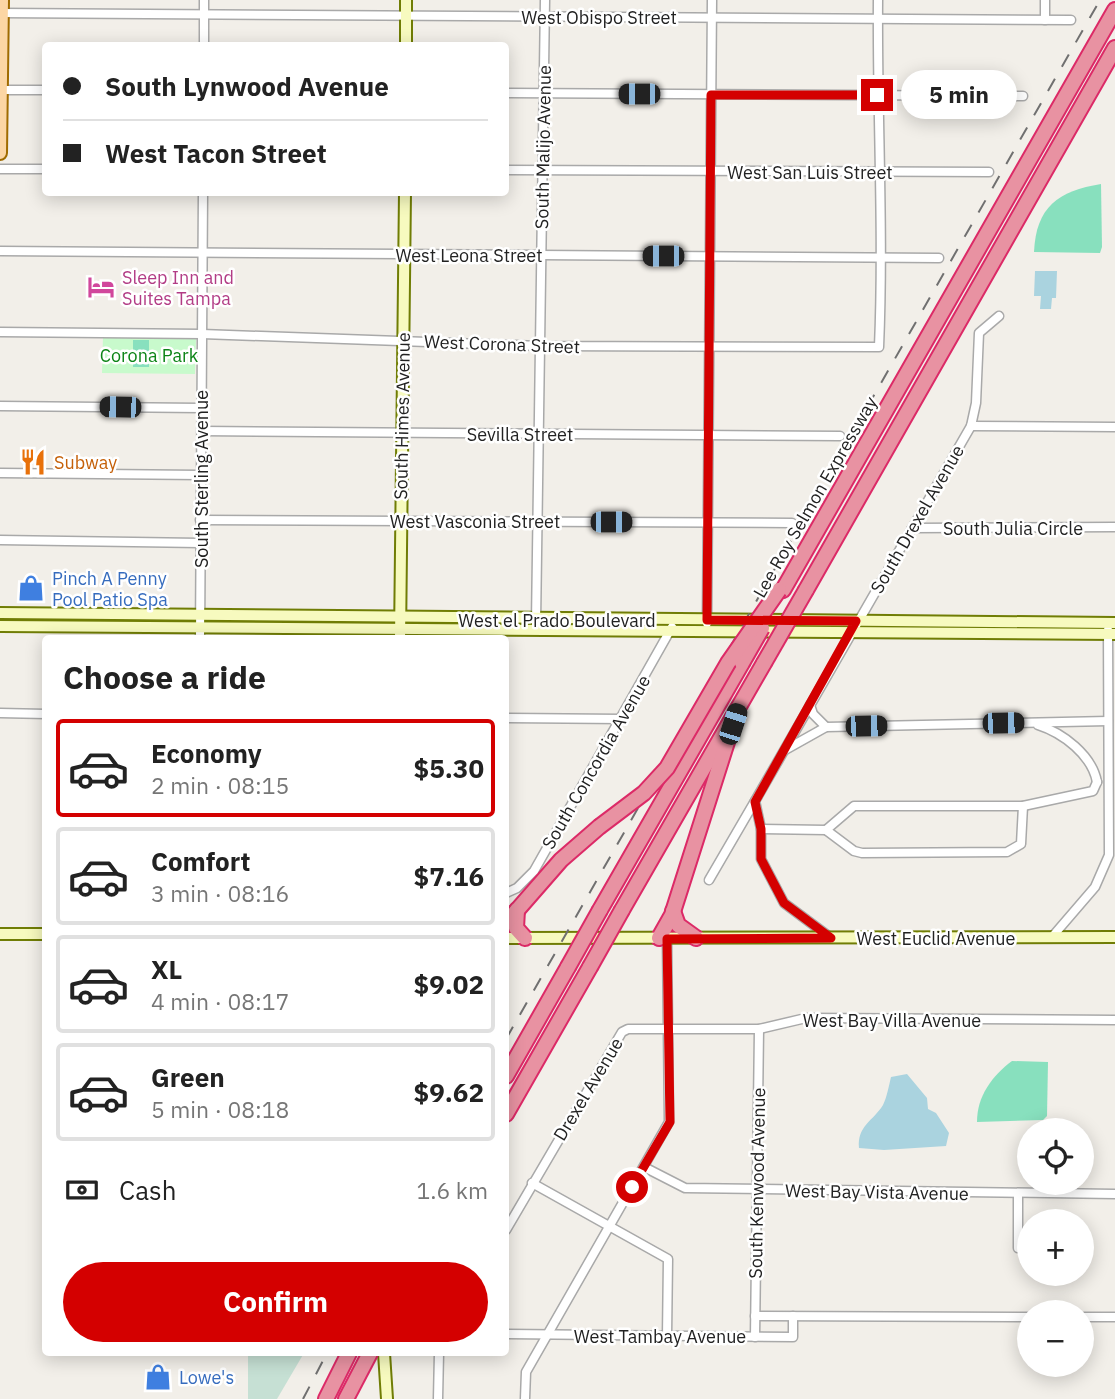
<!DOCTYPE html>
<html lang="en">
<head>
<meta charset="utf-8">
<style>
  :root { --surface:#fff; --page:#f2f2f2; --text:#222; --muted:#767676; --line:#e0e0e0; --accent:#d40000 }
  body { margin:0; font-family:"IBM Plex Sans",sans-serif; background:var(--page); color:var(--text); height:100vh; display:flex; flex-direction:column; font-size:26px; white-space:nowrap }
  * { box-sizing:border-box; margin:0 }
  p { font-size:23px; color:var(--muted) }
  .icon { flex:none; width:38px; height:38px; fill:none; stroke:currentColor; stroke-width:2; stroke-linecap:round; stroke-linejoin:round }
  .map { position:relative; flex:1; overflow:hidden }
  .panel { position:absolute; left:42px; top:635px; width:467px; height:721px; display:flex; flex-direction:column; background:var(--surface); border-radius:7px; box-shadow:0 4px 18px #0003 }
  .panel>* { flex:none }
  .guide { position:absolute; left:42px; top:42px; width:467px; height:154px; border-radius:7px; box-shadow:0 4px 18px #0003; display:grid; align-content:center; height:154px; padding:0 21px; background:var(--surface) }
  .tools { position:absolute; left:1017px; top:1118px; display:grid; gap:14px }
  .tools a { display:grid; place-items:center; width:77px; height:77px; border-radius:50%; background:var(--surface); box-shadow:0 4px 18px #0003; font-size:35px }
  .end { position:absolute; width:32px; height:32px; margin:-16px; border:9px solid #d40000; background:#fff; box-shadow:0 0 0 4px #fff }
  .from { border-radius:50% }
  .bubble { position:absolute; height:49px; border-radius:24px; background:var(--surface); box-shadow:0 4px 18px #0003; font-size:23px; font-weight:800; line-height:49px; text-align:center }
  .car { position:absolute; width:21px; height:42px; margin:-21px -10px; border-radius:9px; box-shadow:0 0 5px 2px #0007; background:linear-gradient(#222 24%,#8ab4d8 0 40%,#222 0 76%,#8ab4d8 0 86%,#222 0) }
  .guide b { display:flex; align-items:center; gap:24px; height:66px; font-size:26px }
  .guide b+b { border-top:2px solid var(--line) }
  .guide i { width:18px; height:18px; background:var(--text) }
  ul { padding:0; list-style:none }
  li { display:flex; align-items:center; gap:21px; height:98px; margin:0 14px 10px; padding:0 7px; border:4px solid var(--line); border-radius:7px }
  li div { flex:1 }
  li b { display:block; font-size:26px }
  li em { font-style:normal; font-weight:800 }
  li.active { border-color:var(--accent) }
  li>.icon { width:63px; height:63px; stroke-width:1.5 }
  h2 { padding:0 21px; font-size:32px; line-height:84px }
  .pay { display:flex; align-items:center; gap:18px; height:77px; padding:0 21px; font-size:26px }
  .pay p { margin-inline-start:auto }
  .cta { display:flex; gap:14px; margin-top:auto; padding:14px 21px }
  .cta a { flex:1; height:80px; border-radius:42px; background:var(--accent); color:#fff; font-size:28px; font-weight:800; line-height:80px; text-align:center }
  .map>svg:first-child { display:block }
  .wetland { fill:#c6e0d4 }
  .park { fill:#c8facc }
  .pitch { fill:#88e0be }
  .water { fill:#aad3df }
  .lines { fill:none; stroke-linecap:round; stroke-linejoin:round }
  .street-casing { stroke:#a9a9a9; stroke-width:11 }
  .secondary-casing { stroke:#707d05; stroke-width:14 }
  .primary-casing { stroke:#a06b00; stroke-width:16 }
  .highway-casing { stroke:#dc2a67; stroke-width:18 }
  .street { stroke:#fff; stroke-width:8 }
  .secondary { stroke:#f7fabf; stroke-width:10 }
  .primary { stroke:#fcd6a4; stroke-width:12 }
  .highway { stroke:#e892a2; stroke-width:14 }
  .rail { stroke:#707070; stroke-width:2; stroke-dasharray:14 14; stroke-linecap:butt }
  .highway-bridge-casing { stroke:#dc2a67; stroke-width:18; stroke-linecap:butt }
  .highway-bridge { stroke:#e892a2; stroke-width:14 }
  .route { stroke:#d40000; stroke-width:9 }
  .labels { text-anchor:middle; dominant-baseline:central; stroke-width:5; stroke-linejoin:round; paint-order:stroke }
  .street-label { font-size:18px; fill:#222; stroke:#fff }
  .hotel-label { font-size:18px; fill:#b23c85; stroke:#fff; text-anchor:start }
  .park-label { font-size:18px; fill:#0c8416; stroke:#fff }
  .food-label { font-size:18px; fill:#c56008; stroke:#fff; text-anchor:start }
  .shop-label { font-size:18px; fill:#366cbe; stroke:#fff; text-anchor:start }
</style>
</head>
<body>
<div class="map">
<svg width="1115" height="1399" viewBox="0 0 1115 1399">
  <rect width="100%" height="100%" fill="#f2efe9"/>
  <!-- wetland -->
  <polygon class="wetland" points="248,1353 304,1353 277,1399 248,1399"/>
  <!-- park -->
  <polygon class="park" points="103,336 196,338 195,374 102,373"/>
  <!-- pitch -->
  <g class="pitch">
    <path d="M1101,184L1102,247L1100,253L1034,252C1036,207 1058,191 1101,184Z"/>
    <rect x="133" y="340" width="16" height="27"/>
    <path d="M1012,1061L1048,1062L1047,1116L1043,1120L977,1122C977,1096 992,1076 1012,1061Z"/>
  </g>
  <!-- water -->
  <g class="water">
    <polygon points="1035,271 1057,271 1056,298 1052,298 1051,309 1040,309 1041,296 1034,296"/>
    <path d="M907,1074L927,1098L928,1109L936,1113L949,1133L946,1146L884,1150L859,1148C857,1126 873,1121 883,1105C887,1097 889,1085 891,1077Z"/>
  </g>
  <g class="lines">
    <!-- street casing -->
    <g class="street-casing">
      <g id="street">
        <polyline points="0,13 1071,20"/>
        <polyline points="1045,20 1045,0"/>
        <polyline points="204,46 204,0"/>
        <polyline points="0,90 46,90"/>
        <polyline points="506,93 1023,96"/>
        <polyline points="0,169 46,169"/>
        <polyline points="506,170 989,172"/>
        <polyline points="0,251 939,258"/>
        <path d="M0,332L202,334L540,346L879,347C884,231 877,116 878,0"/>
        <polyline points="0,406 201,408"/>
        <polyline points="971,426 1115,427"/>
        <polyline points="201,431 840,436"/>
        <polyline points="0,473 201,475"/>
        <polyline points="200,520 792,523"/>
        <polyline points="912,528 1115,527"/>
        <polyline points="0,540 200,543"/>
        <polyline points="536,623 545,0"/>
        <polyline points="707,623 712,0"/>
        <polyline points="200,639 203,192"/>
        <polyline points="810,705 813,714 826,727"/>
        <polyline points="0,713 46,714"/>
        <polyline points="506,718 623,719"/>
        <path d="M1038,725C1063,733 1092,755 1097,782"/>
        <polyline points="785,750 826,727 1108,721"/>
        <polyline points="761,829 826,830"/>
        <polyline points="826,830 854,806 1023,806 1093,791 1097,782"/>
        <polyline points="826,830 854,851 862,853 1007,852 1021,844 1023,806"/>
        <polyline points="709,880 755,801"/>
        <polyline points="506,893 517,888 534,871 672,627"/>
        <polyline points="1052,937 1095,887 1109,855 1108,630"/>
        <polyline points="831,938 784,903 761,859 761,829 755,801 971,426 976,403 979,333 999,316"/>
        <polyline points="644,1167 685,1188 1115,1194"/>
        <polyline points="532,1183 668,1259 667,1336"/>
        <polyline points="1018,1193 1018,1248"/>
        <polyline points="506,1230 622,1032 628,1029 759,1029 806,1018 1115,1020"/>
        <polyline points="755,1316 1029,1317"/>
        <polyline points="1082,1317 1115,1317"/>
        <polyline points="506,1334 793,1337 793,1316"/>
        <polyline points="755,1337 759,1029"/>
        <polyline points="438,1399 439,1353"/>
        <polyline points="525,1399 526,1372 669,1122 667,938"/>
      </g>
    </g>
    <!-- secondary casing -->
    <g class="secondary-casing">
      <g id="secondary">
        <polyline points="406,46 406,0"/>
        <polyline points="0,613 1115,623"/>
        <polyline points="0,626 1115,634"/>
        <polyline points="400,639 405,192"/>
        <polyline points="0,934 46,934"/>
        <polyline points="506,938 1115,937"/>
        <polyline points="384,1353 387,1399"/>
      </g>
    </g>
    <!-- primary casing -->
    <g class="primary-casing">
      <polyline id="primary" points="0,153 2,0"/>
    </g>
    <!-- highway casing -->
    <g class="highway-casing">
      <g id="highway">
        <polyline points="783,590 1115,10"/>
        <polyline points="806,590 1115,48"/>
        <polyline points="517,910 516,928 525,938"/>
        <polyline points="600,910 742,663"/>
        <polyline points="622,910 764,663"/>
        <polyline points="673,911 678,925 696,938"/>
        <polyline points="506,923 561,860 599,827"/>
        <polyline points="659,938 672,915 728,739"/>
        <polyline points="506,1076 568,967"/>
        <polyline points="506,1114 590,967"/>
        <polyline points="326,1399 349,1353"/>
        <polyline points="346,1399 370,1353"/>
      </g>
    </g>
    <!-- street -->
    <use href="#street" class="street"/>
    <!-- secondary -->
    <use href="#secondary" class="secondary"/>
    <!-- primary -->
    <use href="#primary" class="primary"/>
    <!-- highway -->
    <use href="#highway" class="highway"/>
    <!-- rail -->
    <g class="rail">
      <polyline points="506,1039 1100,0"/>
      <polyline points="303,1399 327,1353"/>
    </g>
    <!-- highway-bridge casing -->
    <g class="highway-bridge-casing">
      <g id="highway-bridge">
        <polyline points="742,663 762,628"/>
        <polyline points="764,663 806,590"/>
        <polyline points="599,827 644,793 667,768 728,663 779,590"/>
        <polyline points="568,967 600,910"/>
        <polyline points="590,967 622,910"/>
      </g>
    </g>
    <!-- highway-bridge -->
    <use href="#highway-bridge" class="highway-bridge"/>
  </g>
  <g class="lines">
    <!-- route -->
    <polyline class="route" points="632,1187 670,1122 667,939 831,938 784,903 761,859 761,829 755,802 856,621 707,620 711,95 877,95"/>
  </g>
  <!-- icons -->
  <defs>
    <g id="hotel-bare" transform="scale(2.1)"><path d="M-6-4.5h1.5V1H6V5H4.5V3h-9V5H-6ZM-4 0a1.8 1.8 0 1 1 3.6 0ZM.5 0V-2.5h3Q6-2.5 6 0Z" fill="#d1479c" stroke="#fff" stroke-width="2.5" paint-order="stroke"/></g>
    <g id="restaurant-bare" transform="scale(2.1)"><path d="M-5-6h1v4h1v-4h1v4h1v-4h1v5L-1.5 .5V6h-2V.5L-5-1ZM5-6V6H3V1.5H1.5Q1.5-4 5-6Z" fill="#e8710a" stroke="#fff" stroke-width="2.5" paint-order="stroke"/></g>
    <g id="shop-bare" transform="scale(2.1)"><path d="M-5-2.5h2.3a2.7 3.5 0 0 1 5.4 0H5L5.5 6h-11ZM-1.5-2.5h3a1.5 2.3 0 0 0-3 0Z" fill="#3f7fe0" stroke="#fff" stroke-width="2.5" paint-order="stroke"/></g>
  </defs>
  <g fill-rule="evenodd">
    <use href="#hotel-bare" x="101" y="287"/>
    <use href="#restaurant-bare" x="33" y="462"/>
    <use href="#shop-bare" x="31" y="588"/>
    <use href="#shop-bare" x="158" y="1377"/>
  </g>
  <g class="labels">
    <!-- street labels -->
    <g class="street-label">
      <text x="599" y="17">West Obispo Street</text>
      <text transform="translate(543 147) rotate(-89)">South Malijo Avenue</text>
      <text x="810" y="172">West San Luis Street</text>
      <text x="469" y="255">West Leona Street</text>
      <text transform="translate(502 344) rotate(2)">West Corona Street</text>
      <text transform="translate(402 416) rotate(-89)">South Himes Avenue</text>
      <text x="520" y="434">Sevilla Street</text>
      <text transform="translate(201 479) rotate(-90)">South Sterling Avenue</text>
      <text transform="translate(815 497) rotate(-60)">Lee Roy Selmon Expressway</text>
      <text transform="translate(917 519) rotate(-60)">South Drexel Avenue</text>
      <text x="475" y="521">West Vasconia Street</text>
      <text x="1013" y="528">South Julia Circle</text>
      <text x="557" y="620">West el Prado Boulevard</text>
      <text transform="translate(596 762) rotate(-60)">South Concordia Avenue</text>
      <text x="936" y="938">West Euclid Avenue</text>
      <text x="892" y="1020">West Bay Villa Avenue</text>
      <text transform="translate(588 1089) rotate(-59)">Drexel Avenue</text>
      <text transform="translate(757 1183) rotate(-89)">South Kenwood Avenue</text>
      <text transform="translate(877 1192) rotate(1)">West Bay Vista Avenue</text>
      <text x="660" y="1336">West Tambay Avenue</text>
    </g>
    <!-- hotel labels -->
    <g class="hotel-label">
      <text x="122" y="277">Sleep Inn and<tspan x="122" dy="21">Suites Tampa</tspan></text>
    </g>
    <!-- park labels -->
    <g class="park-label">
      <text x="149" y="355">Corona Park</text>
    </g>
    <!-- food labels -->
    <g class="food-label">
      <text x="54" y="462">Subway</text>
    </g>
    <!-- shop labels -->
    <g class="shop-label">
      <text x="52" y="578">Pinch A Penny<tspan x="52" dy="21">Pool Patio Spa</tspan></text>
      <text x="179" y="1377">Lowe's</text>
    </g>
  </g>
</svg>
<div class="tools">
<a><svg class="icon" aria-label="locate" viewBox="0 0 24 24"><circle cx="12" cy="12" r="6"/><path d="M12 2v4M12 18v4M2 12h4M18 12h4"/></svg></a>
<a>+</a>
<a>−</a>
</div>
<i class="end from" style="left:632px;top:1187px"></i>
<i class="end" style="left:877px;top:95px"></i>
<div class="bubble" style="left:901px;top:70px;width:116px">5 min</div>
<i class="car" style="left:639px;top:94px;rotate:270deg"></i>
<i class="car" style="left:663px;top:256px;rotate:270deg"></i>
<i class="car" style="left:120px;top:407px;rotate:271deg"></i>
<i class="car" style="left:611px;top:522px;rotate:90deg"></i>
<i class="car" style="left:1003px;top:723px;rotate:89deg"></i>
<i class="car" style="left:733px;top:724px;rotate:18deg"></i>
<i class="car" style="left:866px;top:726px;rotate:89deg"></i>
<div class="guide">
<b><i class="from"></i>South Lynwood Avenue</b>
<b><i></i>West Tacon Street</b>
</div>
<section class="panel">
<h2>Choose a ride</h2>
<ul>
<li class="active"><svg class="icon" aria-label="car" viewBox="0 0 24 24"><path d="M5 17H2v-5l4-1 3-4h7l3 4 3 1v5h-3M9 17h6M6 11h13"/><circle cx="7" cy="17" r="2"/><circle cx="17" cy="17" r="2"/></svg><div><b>Economy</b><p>2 min · 08:15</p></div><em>$5.30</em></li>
<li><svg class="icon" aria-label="car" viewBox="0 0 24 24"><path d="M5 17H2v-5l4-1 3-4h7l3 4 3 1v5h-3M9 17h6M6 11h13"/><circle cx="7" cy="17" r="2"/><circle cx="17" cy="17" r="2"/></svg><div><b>Comfort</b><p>3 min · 08:16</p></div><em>$7.16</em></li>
<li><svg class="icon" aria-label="car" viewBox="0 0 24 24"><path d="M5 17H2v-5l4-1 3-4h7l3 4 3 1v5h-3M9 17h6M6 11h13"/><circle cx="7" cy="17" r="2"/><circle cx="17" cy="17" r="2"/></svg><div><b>XL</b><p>4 min · 08:17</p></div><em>$9.02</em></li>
<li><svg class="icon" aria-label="car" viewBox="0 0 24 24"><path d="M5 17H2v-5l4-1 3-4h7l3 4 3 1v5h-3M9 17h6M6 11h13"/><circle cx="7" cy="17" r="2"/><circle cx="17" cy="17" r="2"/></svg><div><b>Green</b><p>5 min · 08:18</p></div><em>$9.62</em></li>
</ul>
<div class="pay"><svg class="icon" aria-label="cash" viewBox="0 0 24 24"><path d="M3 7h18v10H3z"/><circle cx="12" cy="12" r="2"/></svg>Cash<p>1.6 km</p></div>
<div class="cta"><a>Confirm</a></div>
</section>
</div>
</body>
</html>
